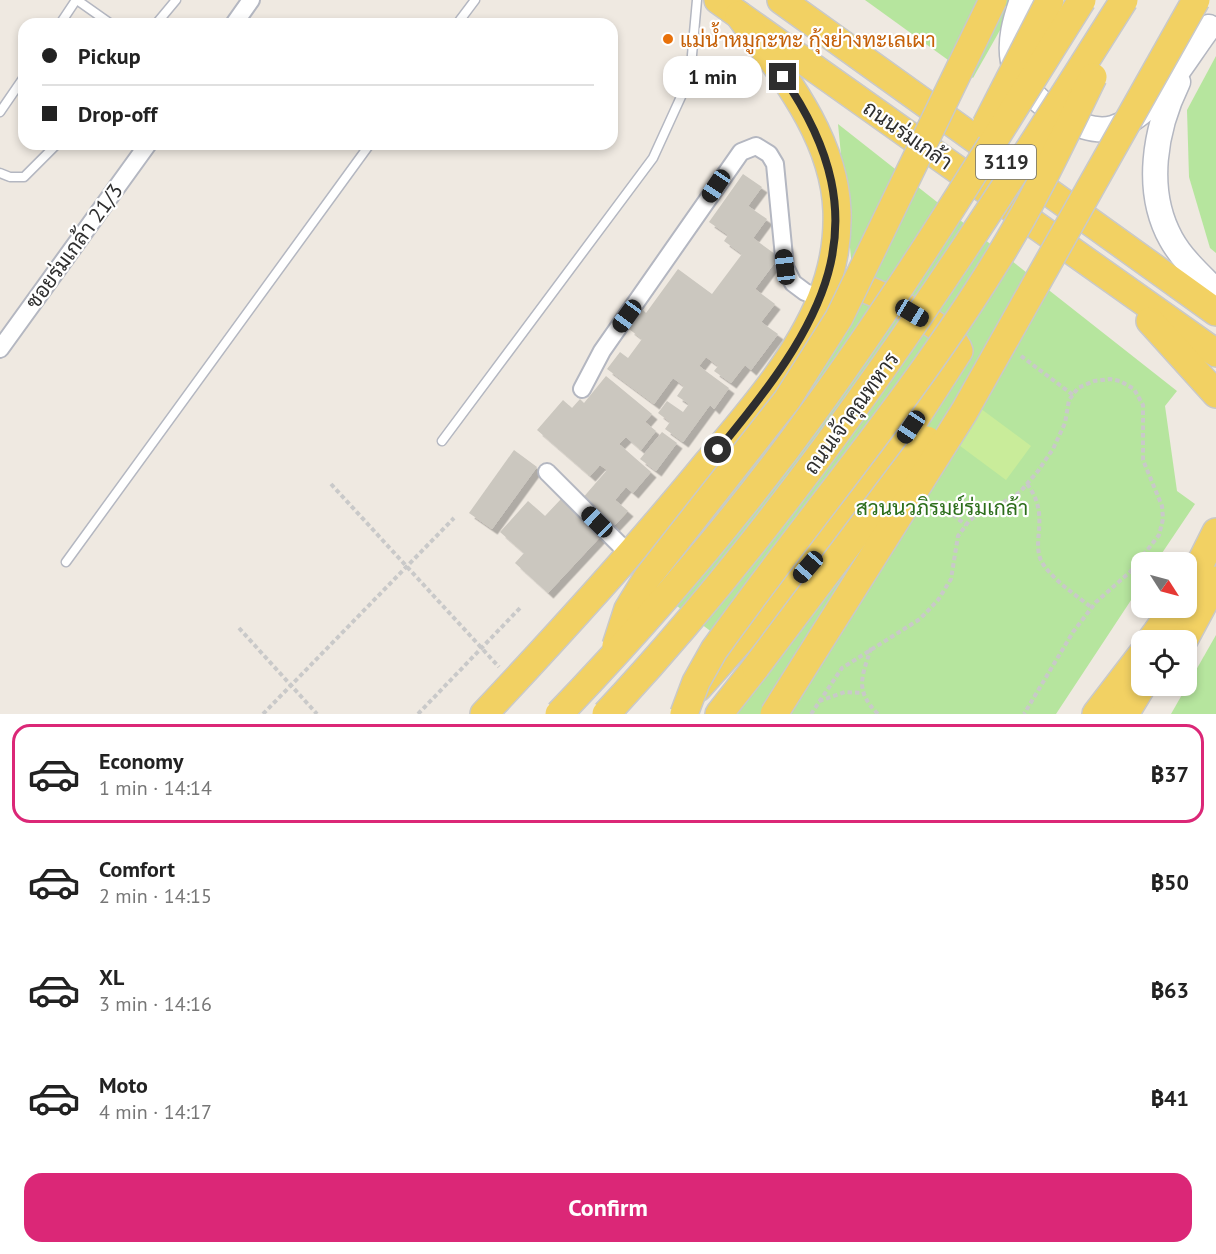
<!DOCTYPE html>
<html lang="en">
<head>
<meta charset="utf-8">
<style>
  :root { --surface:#fff; --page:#f2f2f2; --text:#222; --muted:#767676; --line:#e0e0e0; --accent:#db2777 }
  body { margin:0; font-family:"PT Sans",Sarabun,sans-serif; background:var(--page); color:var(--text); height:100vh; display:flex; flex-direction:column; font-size:22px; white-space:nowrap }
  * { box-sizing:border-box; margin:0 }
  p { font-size:20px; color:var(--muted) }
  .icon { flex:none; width:33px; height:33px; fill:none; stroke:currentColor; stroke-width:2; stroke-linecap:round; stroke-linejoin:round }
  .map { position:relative; height:714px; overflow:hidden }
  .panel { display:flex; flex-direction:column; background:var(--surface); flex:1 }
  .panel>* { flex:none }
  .hud { position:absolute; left:18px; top:18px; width:600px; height:132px; border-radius:18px; box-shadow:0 3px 9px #0003; display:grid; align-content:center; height:132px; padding:0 24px; background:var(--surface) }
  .needle { width:39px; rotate:126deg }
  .buttons { position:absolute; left:1131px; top:552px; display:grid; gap:12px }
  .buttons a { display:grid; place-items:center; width:66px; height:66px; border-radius:12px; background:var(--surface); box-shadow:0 3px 9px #0003; font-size:30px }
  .end { position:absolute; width:27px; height:27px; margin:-14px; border:8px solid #2e2e2e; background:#fff; box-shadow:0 0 0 3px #fff }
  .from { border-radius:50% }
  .bubble { position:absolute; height:42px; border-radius:18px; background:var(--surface); box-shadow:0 3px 9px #0003; font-size:20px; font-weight:800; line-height:42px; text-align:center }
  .car { position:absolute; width:18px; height:36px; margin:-18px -9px; border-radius:8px; box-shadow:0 0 4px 2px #0007; background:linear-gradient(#222 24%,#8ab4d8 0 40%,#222 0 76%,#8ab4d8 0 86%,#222 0) }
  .hud b { display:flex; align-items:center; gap:21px; height:57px; font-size:22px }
  .hud b+b { border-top:2px solid var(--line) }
  .hud i { width:15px; height:15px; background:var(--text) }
  ul { padding:10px 0 0; list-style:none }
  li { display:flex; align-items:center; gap:18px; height:99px; margin:0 12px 9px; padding:0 12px; border:3px solid transparent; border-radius:18px }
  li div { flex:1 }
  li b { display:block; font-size:22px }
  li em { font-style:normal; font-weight:800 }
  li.on { border-color:var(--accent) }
  li>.icon { width:54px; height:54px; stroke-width:1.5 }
  .button { display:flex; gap:12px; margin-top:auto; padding:12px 24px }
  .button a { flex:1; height:69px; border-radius:18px; background:var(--accent); color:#fff; font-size:24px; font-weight:800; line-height:69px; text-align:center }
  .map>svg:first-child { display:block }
  .green { fill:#b6e59e }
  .pitch { fill:#c9ec9a }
  .building { fill:#cbc7bf; filter:url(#shadow) }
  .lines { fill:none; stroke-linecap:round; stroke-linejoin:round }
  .lane-casing { stroke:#b4b7c1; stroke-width:11 }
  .street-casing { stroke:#b4b7c1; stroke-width:20 }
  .secondary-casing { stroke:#b4b7c1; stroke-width:27 }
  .primary-casing { stroke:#c9c9c9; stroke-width:30 }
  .path { stroke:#c9c9c9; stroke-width:4; stroke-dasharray:4.5 3; stroke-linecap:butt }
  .lane { stroke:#fff; stroke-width:8 }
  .street { stroke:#fff; stroke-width:16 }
  .secondary { stroke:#fff; stroke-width:24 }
  .primary { stroke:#f2d163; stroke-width:27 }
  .primary-bridge-casing { stroke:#c9c9c9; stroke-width:30; stroke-linecap:butt }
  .primary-bridge { stroke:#f2d163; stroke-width:27 }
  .route { stroke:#2e2e2e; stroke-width:8 }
  .food-dot { fill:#e8710a; stroke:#fff; stroke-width:2 }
  .labels { text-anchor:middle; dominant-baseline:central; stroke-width:4.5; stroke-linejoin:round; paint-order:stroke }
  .shield { fill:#fff; stroke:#6d6d6d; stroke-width:1.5 }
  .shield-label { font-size:20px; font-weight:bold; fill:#2e2e2e }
  .food-label { font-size:21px; fill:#c56008; stroke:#fff; text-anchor:start }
  .street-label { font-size:21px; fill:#2e2e2e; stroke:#fff }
  .park-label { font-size:21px; fill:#2c6e1b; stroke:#fff }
</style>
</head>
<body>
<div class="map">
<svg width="1216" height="714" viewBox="0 0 1216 714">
  <defs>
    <filter id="shadow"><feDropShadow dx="5.5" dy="5.5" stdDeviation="0" flood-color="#0004"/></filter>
  </defs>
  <rect width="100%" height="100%" fill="#efe9e1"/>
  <!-- green -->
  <g class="green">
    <polygon points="865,0 1017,0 973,78"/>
    <polygon points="1216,56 1216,253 1210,248 1189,177 1187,110"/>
    <polygon points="838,124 1177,391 1165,406 1177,491 1195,504 1156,562 1142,562 1141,585 1056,714 735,714 766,677 744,656 630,571 852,268"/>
    <polygon points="1216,635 1216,714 1171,714"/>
  </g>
  <!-- pitch -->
  <polygon class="pitch" points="965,397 1031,446 1006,480 940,431"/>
  <!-- building -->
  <g class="building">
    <polygon points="743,174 762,187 748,206 767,219 753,238 779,257 755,289 775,304 761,322 778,334 751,370 745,365 731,383 714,371 718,366 706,357 699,366 729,388 714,409 710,405 683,442 665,429 670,422 658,413 667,401 683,412 689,404 677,396 684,386 673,378 654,404 607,369 620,352 628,358 642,339 629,329 643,310 646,313 678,269 712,294 742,254 724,241 728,235 709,222"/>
    <polygon points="606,376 652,414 645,422 656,431 641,450 626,437 619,444 651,472 633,493 626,487 615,500 628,511 613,527 581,500 607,470 600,465 590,476 537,430 563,400 572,408 580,399 584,403"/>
    <polygon points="662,432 677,443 656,471 640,459"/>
    <polygon points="514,450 537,467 492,529 469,513"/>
    <polygon points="561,499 601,536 548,593 515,563 524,553 500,532 528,501 545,516"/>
  </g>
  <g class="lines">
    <!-- lane casing -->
    <g class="lane-casing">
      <g id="lane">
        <polyline points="77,0 111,24"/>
        <polyline points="60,24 76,0"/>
        <polyline points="156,24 176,0"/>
        <polyline points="457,24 475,0"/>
        <polyline points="0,112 24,77"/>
        <polyline points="0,173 10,177 24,177 57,144"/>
        <polyline points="442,441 653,158 690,77 697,0"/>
        <polyline points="66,562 370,144"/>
      </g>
    </g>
    <!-- street casing -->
    <g class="street-casing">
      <g id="street">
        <polyline points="234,24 251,0"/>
        <polyline points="0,349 148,144"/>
        <polyline points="582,389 602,351 741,152 756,146 769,154 775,164 785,267 793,283 805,292 821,298"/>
        <polyline points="547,472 631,556"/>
      </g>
    </g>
    <!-- secondary casing -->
    <g class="secondary-casing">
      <g id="secondary">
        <path d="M1022,0C1015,20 1009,41 1013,62C1020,95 1079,138 1113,128C1156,115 1183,61 1209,27"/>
        <path d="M1178,82C1155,129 1144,190 1171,239C1182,259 1200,275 1216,291"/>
      </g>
    </g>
    <!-- primary casing -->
    <g class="primary-casing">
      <g id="primary">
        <polyline points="718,0 1216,353"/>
        <polyline points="781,0 1216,312"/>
        <polyline points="1150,321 1216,394"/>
        <polyline points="1186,592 1216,532"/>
        <polyline points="1151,640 1174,608"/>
        <polyline points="1184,640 1216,580"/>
        <path d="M698,688L822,549L874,483L959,351C953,327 883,296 861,287L836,300"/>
        <path d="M484,714C561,632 636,550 707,463C749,413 796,360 821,299C832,272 838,241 837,211C834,135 781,73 739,15"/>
        <polyline points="719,714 756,667"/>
        <polyline points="1096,714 1142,654"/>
        <polyline points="1125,714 1142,686"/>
      </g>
    </g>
    <!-- path -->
    <g class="path">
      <polyline points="1021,356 1073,395"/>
      <polyline points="331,484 499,667"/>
      <path d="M1027,484C1052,517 1029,542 1043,564C1054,581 1076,595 1092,608"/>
      <polyline points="935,501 966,525"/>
      <polyline points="239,628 317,714"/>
      <path d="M871,648C862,677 854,690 878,714"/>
      <polyline points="819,701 845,692 862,693"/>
      <polyline points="263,714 454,518"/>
      <polyline points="418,714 520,608"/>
      <polyline points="811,714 842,668 920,619 938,600 951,579 958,536 969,521 986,508 1004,502 1020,492 1038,471 1053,449 1065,423 1069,400 1078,388 1094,381 1110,379 1120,381 1134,389 1143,405 1143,460 1162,506 1163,519 1159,535 1130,572 1096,602 1073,632 1024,714"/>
    </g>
    <!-- lane -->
    <use href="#lane" class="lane"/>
    <!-- street -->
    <use href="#street" class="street"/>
    <!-- secondary -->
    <use href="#secondary" class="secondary"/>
    <!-- primary -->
    <use href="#primary" class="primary"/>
    <!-- primary-bridge casing -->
    <g class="primary-bridge-casing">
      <g id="primary-bridge">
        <polyline points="986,125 1050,0"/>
        <polyline points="616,646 628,609 647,578 787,400 839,318 993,0"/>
        <polyline points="756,667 927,440"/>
        <path d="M559,714C651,618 738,517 815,410C911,278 995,138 1082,0"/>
        <path d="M606,714C808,498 967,249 1124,0"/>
        <path d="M684,714L696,682L714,650C806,521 910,401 994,265C1032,205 1062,141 1093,77"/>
        <polyline points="774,714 964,412 1196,0"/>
      </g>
    </g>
    <!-- primary-bridge -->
    <use href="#primary-bridge" class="primary-bridge"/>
  </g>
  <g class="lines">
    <!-- route -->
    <path class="route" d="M718,450C821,326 887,227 783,77"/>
  </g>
  <!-- markers -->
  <circle class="food-dot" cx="668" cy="39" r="6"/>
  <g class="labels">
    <!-- shield labels -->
    <rect class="shield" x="976" y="145" width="60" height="34" rx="4.5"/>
    <g class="shield-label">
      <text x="1006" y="162">3119</text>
    </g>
    <!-- food labels -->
    <g class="food-label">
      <text x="680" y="39">แม่น้ำหมูกะทะ กุ้งย่างทะเลเผา</text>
    </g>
    <!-- street labels -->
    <g class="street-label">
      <text transform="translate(908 135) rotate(35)">ถนนร่มเกล้า</text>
      <text transform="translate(74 246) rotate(-54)">ซอยร่มเกล้า 21/3</text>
      <text transform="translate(851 413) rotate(-54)">ถนนเจ้าคุณทหาร</text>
    </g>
    <!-- park labels -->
    <g class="park-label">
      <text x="942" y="507">สวนนวภิรมย์ร่มเกล้า</text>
    </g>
  </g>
</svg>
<div class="buttons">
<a><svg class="needle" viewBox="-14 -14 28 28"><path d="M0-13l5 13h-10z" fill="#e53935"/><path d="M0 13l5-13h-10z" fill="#767676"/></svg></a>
<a><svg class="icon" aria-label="locate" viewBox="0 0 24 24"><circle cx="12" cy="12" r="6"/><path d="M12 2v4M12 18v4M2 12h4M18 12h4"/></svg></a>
</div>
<i class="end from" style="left:718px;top:450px"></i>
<i class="end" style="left:783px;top:77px"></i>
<div class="bubble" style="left:663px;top:56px;width:99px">1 min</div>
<i class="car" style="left:716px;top:186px;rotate:214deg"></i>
<i class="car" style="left:785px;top:267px;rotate:353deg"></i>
<i class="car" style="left:912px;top:313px;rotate:121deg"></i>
<i class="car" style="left:627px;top:316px;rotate:216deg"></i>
<i class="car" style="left:911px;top:427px;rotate:214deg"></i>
<i class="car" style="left:597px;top:522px;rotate:314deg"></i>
<i class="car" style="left:808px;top:567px;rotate:221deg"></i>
<div class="hud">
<b><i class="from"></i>Pickup</b>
<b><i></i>Drop-off</b>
</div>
</div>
<section class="panel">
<ul>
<li class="on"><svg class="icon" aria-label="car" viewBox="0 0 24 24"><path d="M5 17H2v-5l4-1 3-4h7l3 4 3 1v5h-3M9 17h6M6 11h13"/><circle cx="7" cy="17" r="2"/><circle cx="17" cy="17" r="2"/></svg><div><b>Economy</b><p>1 min · 14:14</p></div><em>฿37</em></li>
<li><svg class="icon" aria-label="car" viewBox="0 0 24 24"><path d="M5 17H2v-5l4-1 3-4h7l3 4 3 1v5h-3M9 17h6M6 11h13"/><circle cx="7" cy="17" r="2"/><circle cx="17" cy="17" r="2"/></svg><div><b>Comfort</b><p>2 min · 14:15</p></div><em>฿50</em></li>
<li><svg class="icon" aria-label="car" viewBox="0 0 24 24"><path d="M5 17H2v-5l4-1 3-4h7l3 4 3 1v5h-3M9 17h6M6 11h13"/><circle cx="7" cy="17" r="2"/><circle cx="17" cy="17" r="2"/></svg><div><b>XL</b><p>3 min · 14:16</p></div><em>฿63</em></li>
<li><svg class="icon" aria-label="car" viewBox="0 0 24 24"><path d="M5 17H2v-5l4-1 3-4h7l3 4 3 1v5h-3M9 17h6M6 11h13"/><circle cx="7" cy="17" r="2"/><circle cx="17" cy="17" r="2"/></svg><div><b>Moto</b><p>4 min · 14:17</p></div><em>฿41</em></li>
</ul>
<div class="button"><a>Confirm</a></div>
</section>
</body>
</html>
